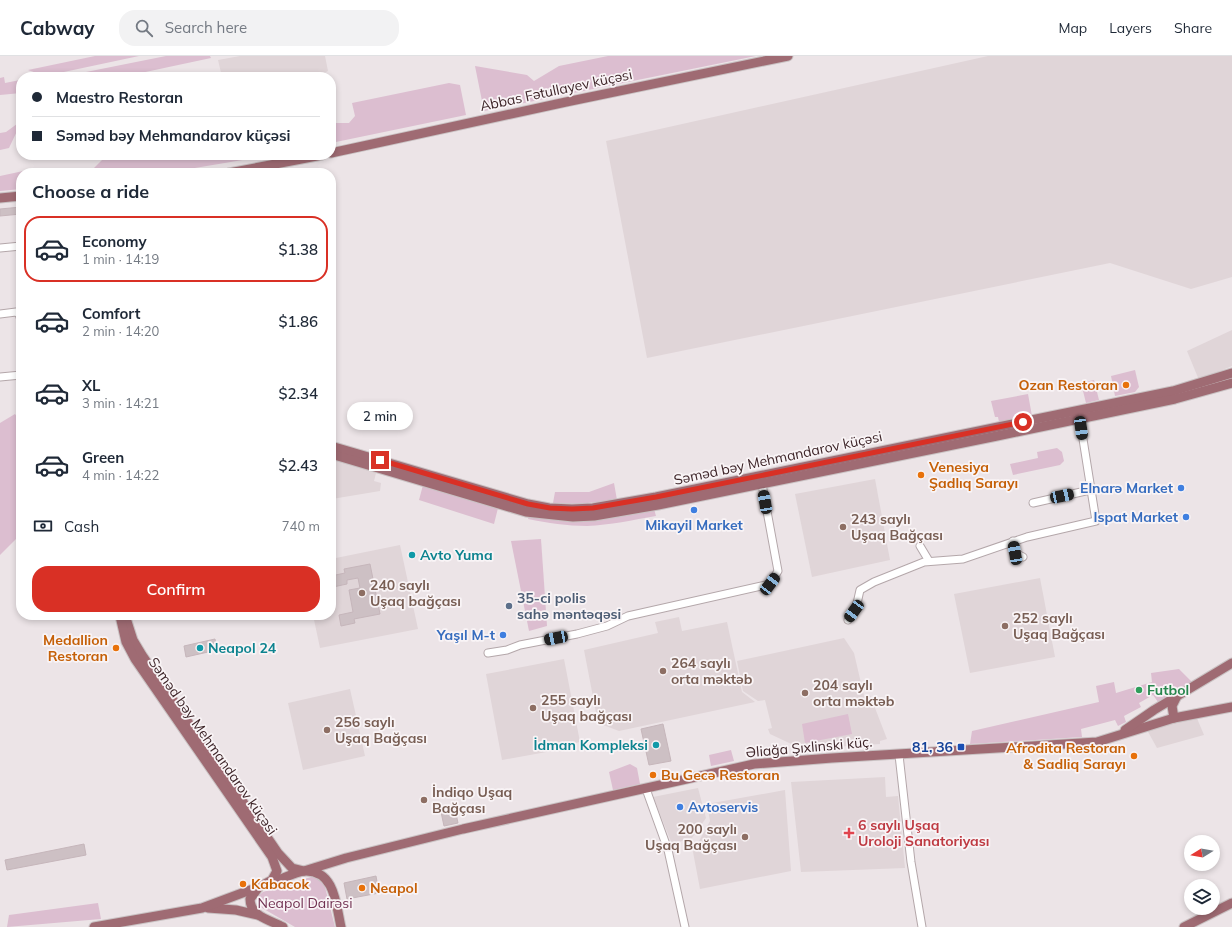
<!DOCTYPE html>
<html lang="en">
<head>
<meta charset="utf-8">
<style>
  :root { --surface:#fff; --page:#f2f2f3; --text:#1f2937; --muted:#747a83; --line:#e0e1e3; --accent:#d93025 }
  body { margin:0; font-family:Mulish,sans-serif; background:var(--page); color:var(--text); height:100vh; display:flex; flex-direction:column; font-size:15px; white-space:nowrap }
  * { box-sizing:border-box; margin:0 }
  p { font-size:13px; color:var(--muted) }
  .icon { flex:none; width:22px; height:22px; fill:none; stroke:currentColor; stroke-width:2; stroke-linecap:round; stroke-linejoin:round }
  .map { position:relative; flex:1; overflow:hidden }
  .panel { position:absolute; left:16px; top:112px; width:320px; height:452px; display:flex; flex-direction:column; background:var(--surface); border-radius:16px; box-shadow:0 2px 6px #0003 }
  .panel>* { flex:none }
  .banner { position:absolute; left:16px; top:16px; width:320px; height:88px; border-radius:16px; box-shadow:0 2px 6px #0003; display:grid; align-content:center; height:88px; padding:0 16px; background:var(--surface) }
  .needle { width:26px; rotate:259deg }
  .tools { position:absolute; left:1184px; top:779px; display:grid; gap:8px }
  .tools a { display:grid; place-items:center; width:36px; height:36px; border-radius:50%; background:var(--surface); box-shadow:0 2px 6px #0003; font-size:20px }
  .end { position:absolute; width:18px; height:18px; margin:-9px; border:5px solid #d93025; background:#fff; box-shadow:0 0 0 2px #fff }
  .from { border-radius:50% }
  .bubble { position:absolute; height:28px; border-radius:14px; background:var(--surface); box-shadow:0 2px 6px #0003; font-size:13px; font-weight:600; line-height:28px; text-align:center }
  .car { position:absolute; width:12px; height:24px; margin:-12px -6px; border-radius:5px; box-shadow:0 0 3px 1px #0007; background:linear-gradient(#222 24%,#8ab4d8 0 40%,#222 0 76%,#8ab4d8 0 86%,#222 0) }
  .banner b { display:flex; align-items:center; gap:14px; height:38px; font-size:15px }
  .banner b+b { border-top:1px solid var(--line) }
  .banner i { width:10px; height:10px; background:var(--text) }
  ul { padding:0; list-style:none }
  li { display:flex; align-items:center; gap:12px; height:66px; margin:0 8px 6px; padding:0 8px; border:2px solid transparent; border-radius:16px }
  li div { flex:1 }
  li b { display:block; font-size:15px }
  li em { font-style:normal; font-weight:600 }
  li.selected { border-color:var(--accent) }
  li>.icon { width:36px; height:36px; stroke-width:1.5 }
  h2 { padding:0 16px; font-size:18px; line-height:48px }
  .pay { display:flex; align-items:center; gap:10px; height:44px; padding:0 16px; font-size:15px }
  .pay p { margin-inline-start:auto }
  .button { display:flex; gap:8px; margin-top:auto; padding:8px 16px }
  .button a { flex:1; height:46px; border-radius:16px; background:var(--accent); color:#fff; font-size:16px; font-weight:600; line-height:46px; text-align:center }
  header { display:flex; align-items:center; gap:24px; box-sizing:border-box; height:56px; padding:0 20px; background:var(--surface); border-bottom:1px solid var(--line) }
  header strong { font-size:19px }
  nav { display:flex; gap:22px; margin-inline-start:auto; font-size:14px }
  .search { width:280px; height:36px; background:var(--page); display:flex; align-items:center; gap:10px; box-sizing:border-box; padding:0 14px; border-radius:16px; color:var(--muted); font-size:15px }
  .map>svg:first-child { display:block }
  .built { fill:#e0d5d8 }
  .green { fill:#dcbed0 }
  .building { fill:#cdc0c4; stroke:#c6b6bb }
  .lines { fill:none; stroke-linecap:round; stroke-linejoin:round }
  .minor-casing { stroke:#b4a7aa; stroke-width:9 }
  .major-casing { stroke:#c9c2c3; stroke-width:11 }
  .minor { stroke:#fff; stroke-width:7 }
  .major { stroke:#9f6b73; stroke-width:9 }
  .route { stroke:#d93025; stroke-width:5 }
  .food-dot { fill:#e8710a; stroke:#f9f4f6; stroke-width:1.5 }
  .shop-dot { fill:#3f7fe0; stroke:#f9f4f6; stroke-width:1.5 }
  .education-dot { fill:#8d6e63; stroke:#f9f4f6; stroke-width:1.5 }
  .culture-dot { fill:#0f9aa8; stroke:#f9f4f6; stroke-width:1.5 }
  .service-dot { fill:#5c6f8a; stroke:#f9f4f6; stroke-width:1.5 }
  .leisure-dot { fill:#2e9e5b; stroke:#f9f4f6; stroke-width:1.5 }
  .transit-dot { fill:#1a4fb4; stroke:#f9f4f6; stroke-width:1.5 }
  .health-dot { fill:#e0444e; stroke:#f9f4f6; stroke-width:1.5 }
  .labels { text-anchor:middle; dominant-baseline:central; stroke-width:3.5; stroke-linejoin:round; paint-order:stroke }
  .street-label { font-size:14px; fill:#3d2428; stroke:#f9f4f6 }
  .food-label { font-size:14px; font-weight:bold; fill:#c56008; stroke:#f9f4f6; text-anchor:start }
  .shop-label { font-size:14px; font-weight:bold; fill:#366cbe; stroke:#f9f4f6; text-anchor:end }
  .education-label { font-size:14px; font-weight:bold; fill:#785e54; stroke:#f9f4f6; text-anchor:start }
  .culture-label { font-size:14px; font-weight:bold; fill:#0d838f; stroke:#f9f4f6; text-anchor:start }
  .service-label { font-size:14px; font-weight:bold; fill:#4e5e75; stroke:#f9f4f6; text-anchor:start }
  .leisure-label { font-size:14px; font-weight:bold; fill:#27864d; stroke:#f9f4f6; text-anchor:start }
  .transit-label { font-size:14px; font-weight:bold; fill:#164399; stroke:#f9f4f6; text-anchor:end }
  .health-label { font-size:14px; font-weight:bold; fill:#be3a42; stroke:#f9f4f6; text-anchor:start }
  .park-label { font-size:14px; fill:#713151; stroke:#f9f4f6 }
</style>
</head>
<body>
<header>
<strong>Cabway</strong>
<div class="search"><svg class="icon" aria-label="search" viewBox="0 0 24 24"><circle cx="10" cy="10" r="6"/><path d="M15 15l6 6"/></svg>Search here</div>
<nav><a>Map</a><a>Layers</a><a>Share</a></nav>
</header>
<div class="map">
<svg width="1232" height="871" viewBox="0 0 1232 871">
  <rect width="100%" height="100%" fill="#ece4e7"/>
  <!-- built -->
  <g class="built">
    <polygon points="240,0 325,0 328,15 324,17 325,21 222,21 218,4"/>
    <polygon points="988,0 1232,0 1232,221 1191,233 1110,207 647,302 606,85"/>
    <polygon points="1232,274 1232,310 1199,324 1187,295"/>
    <polygon points="338,404 376,417 374,425 381,427 380,435 332,443 331,405"/>
    <polygon points="875,423 890,504 812,521 795,438"/>
    <polygon points="400,489 418,573 320,592 313,559 331,559 331,503"/>
    <polygon points="1040,522 1055,601 970,617 954,538"/>
    <polygon points="679,561 682,575 727,566 742,636 755,646 619,675 598,667 584,594 658,577 655,566"/>
    <polygon points="844,582 854,597 864,640 870,639 887,683 880,685 880,688 802,693 770,678 768,673 772,672 765,644 758,645 743,635 737,605"/>
    <polygon points="564,603 580,686 552,692 552,695 502,704 486,618"/>
    <polygon points="350,633 365,700 303,714 288,647"/>
    <polygon points="1196,660 1204,679 1157,692 1147,674"/>
    <polygon points="885,721 886,741 898,740 905,812 801,816 791,726"/>
    <polygon points="698,732 706,762 692,782 672,788 653,741"/>
    <polygon points="785,734 791,815 700,833 693,796 710,765 707,748"/>
  </g>
  <!-- green -->
  <g class="green">
    <polygon points="95,0 139,0 45,20 28,14"/>
    <polygon points="166,0 210,0 211,2 122,21 109,21 108,18 83,21 81,17"/>
    <polygon points="608,0 756,0 484,55 475,10 527,19 534,25 559,10"/>
    <polygon points="4,21 5,27 20,24 21,37 0,39 0,22"/>
    <polygon points="449,27 460,29 466,59 331,87 331,67 349,67 355,60 352,47"/>
    <polygon points="21,65 21,72 18,73 9,92 0,94 0,77 6,76"/>
    <polygon points="107,99 273,99 165,117 89,117"/>
    <polygon points="32,112 48,117 21,117 21,133 0,135 0,120 28,114"/>
    <polygon points="1135,314 1139,331 1135,336 1115,340 1111,320"/>
    <polygon points="1094,324 1099,344 1086,347 1081,327"/>
    <polygon points="1028,338 1032,360 999,366 998,361 995,361 991,345"/>
    <polygon points="15,358 21,367 21,478 0,499 0,367"/>
    <polygon points="1057,392 1062,396 1064,405 1060,409 1013,419 1010,408 1038,402 1037,396"/>
    <polygon points="614,427 617,444 578,448 553,447 555,436 589,436"/>
    <polygon points="423,429 498,452 494,468 419,444"/>
    <path d="M654,453L656,460C633,464 610,469 587,470C567,470 548,467 528,463L529,460L557,464L580,465Z"/>
    <polygon points="541,483 547,570 529,575 511,485"/>
    <polygon points="1179,613 1192,626 1158,646 1153,639 1139,647 1141,651 1124,660 1126,666 1118,670 1115,664 1081,673 1082,681 970,688 972,675 1099,646 1096,630 1114,626 1116,637 1152,626 1151,617"/>
    <polygon points="848,658 852,678 805,687 802,668"/>
    <polygon points="731,694 734,705 711,710 709,699"/>
    <polygon points="630,708 637,712 640,728 613,734 609,716"/>
    <polygon points="318,820 324,827 335,871 295,871 257,849 257,841 263,836 311,821"/>
    <polygon points="98,847 101,863 7,871 9,859"/>
  </g>
  <!-- building -->
  <g class="building">
    <polygon points="21,151 21,158 0,160 0,153"/>
    <polygon points="370,508 380,558 354,563 355,567 341,570 339,559 353,556 349,534 360,532 358,522 347,524 347,528 333,531 331,520 345,517 344,513"/>
    <polygon points="215,583 217,594 186,601 184,590"/>
    <polygon points="663,668 671,705 649,709 641,673"/>
    <polygon points="455,753 458,767 444,770 441,756"/>
    <polygon points="84,788 86,799 7,814 5,804"/>
    <polygon points="376,820 379,837 347,843 344,827"/>
  </g>
  <g class="lines">
    <!-- minor casing -->
    <g class="minor-casing">
      <g id="minor">
        <polyline points="272,109 273,117"/>
        <polyline points="0,192 21,190"/>
        <polyline points="0,258 16,256 19,258 21,264"/>
        <polyline points="0,321 21,319"/>
        <polyline points="1033,447 1090,434"/>
        <polyline points="1013,485 1015,497 1023,501"/>
        <polyline points="920,490 929,505"/>
        <polyline points="848,564 856,552 860,534 874,526 924,506 963,503 1027,481 1096,465 1079,358"/>
        <polyline points="488,597 507,594 520,589 577,578 607,570 628,560 770,528 778,515 762,428"/>
        <polyline points="899,699 911,806 922,871"/>
        <polyline points="646,733 668,794 685,871"/>
      </g>
    </g>
    <!-- major casing -->
    <g class="major-casing">
      <g id="major">
        <polyline points="331,97 566,46 788,0"/>
        <polyline points="229,117 322,99"/>
        <polyline points="0,142 21,140"/>
        <polyline points="331,390 528,448 549,452 572,453 593,452 656,441 1173,335 1232,317"/>
        <polyline points="331,398 526,456 573,461 594,460 658,449 997,380 1175,343 1232,327"/>
        <polyline points="125,559 133,584 142,599 278,797 292,812 304,815 346,802 463,773 754,708 832,702 1097,686 1174,662 1232,651"/>
        <polyline points="1174,662 1172,650 1177,640"/>
        <polyline points="1125,674 1154,654 1232,607"/>
        <path d="M270,827C281,824 294,816 305,815C335,814 336,849 341,871"/>
        <path d="M258,832L250,843C250,861 271,864 283,871"/>
        <polyline points="208,852 236,854 258,859"/>
        <polyline points="94,871 202,852 261,830 272,824 277,815 272,801 135,603 126,586 120,560"/>
        <polyline points="1184,871 1232,847"/>
      </g>
    </g>
    <!-- minor -->
    <use href="#minor" class="minor"/>
    <!-- major -->
    <use href="#major" class="major"/>
  </g>
  <g class="lines">
    <!-- route -->
    <polyline class="route" points="380,404 528,448 550,452 572,453 593,452 656,441 1023,366"/>
  </g>
  <!-- markers -->
  <g class="food-dot">
    <circle cx="1126" cy="329" r="4"/>
    <circle cx="921" cy="419" r="4"/>
    <circle cx="116" cy="592" r="4"/>
    <circle cx="1134" cy="700" r="4"/>
    <circle cx="653" cy="719" r="4"/>
    <circle cx="243" cy="828" r="4"/>
    <circle cx="362" cy="832" r="4"/>
  </g>
  <g class="shop-dot">
    <circle cx="1181" cy="432" r="4"/>
    <circle cx="694" cy="454" r="4"/>
    <circle cx="1186" cy="461" r="4"/>
    <circle cx="503" cy="579" r="4"/>
    <circle cx="680" cy="751" r="4"/>
  </g>
  <g class="education-dot">
    <circle cx="843" cy="471" r="4"/>
    <circle cx="362" cy="537" r="4"/>
    <circle cx="1005" cy="570" r="4"/>
    <circle cx="663" cy="615" r="4"/>
    <circle cx="805" cy="637" r="4"/>
    <circle cx="533" cy="652" r="4"/>
    <circle cx="327" cy="674" r="4"/>
    <circle cx="424" cy="744" r="4"/>
    <circle cx="745" cy="781" r="4"/>
  </g>
  <g class="culture-dot">
    <circle cx="412" cy="499" r="4"/>
    <circle cx="200" cy="592" r="4"/>
    <circle cx="656" cy="689" r="4"/>
  </g>
  <circle class="service-dot" cx="509" cy="550" r="4"/>
  <circle class="leisure-dot" cx="1139" cy="634" r="4"/>
  <rect class="transit-dot" x="957" y="687" width="8" height="8" rx="2"/>
  <path class="health-dot" d="M847 771h4v4h4v4h-4v4h-4v-4h-4v-4h4z"/>
  <g class="labels">
    <!-- street labels -->
    <g class="street-label">
      <text transform="translate(556 34) rotate(-12)">Abbas Fətullayev küçəsi</text>
      <text transform="translate(778 402) rotate(-12)">Səməd bəy Mehmandarov küçəsi</text>
      <text transform="translate(213 690) rotate(55)">Səməd bəy Mehmandarov küçəsi</text>
      <text transform="translate(809 691) rotate(-5)">Əliağa Şıxlinski küç.</text>
    </g>
    <!-- food labels -->
    <g class="food-label">
      <text x="1118" y="329" text-anchor="end">Ozan Restoran</text>
      <text x="929" y="411">Venesiya<tspan x="929" dy="16">Şadlıq Sarayı</tspan></text>
      <text x="108" y="584" text-anchor="end">Medallion<tspan x="108" dy="16">Restoran</tspan></text>
      <text x="1126" y="692" text-anchor="end">Afrodita Restoran<tspan x="1126" dy="16">&amp; Sadliq Sarayı</tspan></text>
      <text x="661" y="719">Bu Gecə Restoran</text>
      <text x="251" y="828">Kabacok</text>
      <text x="370" y="832">Neapol</text>
    </g>
    <!-- shop labels -->
    <g class="shop-label">
      <text x="1173" y="432">Elnarə Market</text>
      <text x="1178" y="461">Ispat Market</text>
      <text x="694" y="469" text-anchor="middle">Mikayil Market</text>
      <text x="495" y="579">Yaşıl M-t</text>
      <text x="688" y="751" text-anchor="start">Avtoservis</text>
    </g>
    <!-- education labels -->
    <g class="education-label">
      <text x="851" y="463">243 saylı<tspan x="851" dy="16">Uşaq Bağçası</tspan></text>
      <text x="370" y="529">240 saylı<tspan x="370" dy="16">Uşaq bağçası</tspan></text>
      <text x="1013" y="562">252 saylı<tspan x="1013" dy="16">Uşaq Bağçası</tspan></text>
      <text x="671" y="607">264 saylı<tspan x="671" dy="16">orta məktəb</tspan></text>
      <text x="813" y="629">204 saylı<tspan x="813" dy="16">orta məktəb</tspan></text>
      <text x="541" y="644">255 saylı<tspan x="541" dy="16">Uşaq bağçası</tspan></text>
      <text x="335" y="666">256 saylı<tspan x="335" dy="16">Uşaq Bağçası</tspan></text>
      <text x="432" y="736">İndiqo Uşaq<tspan x="432" dy="16">Bağçası</tspan></text>
      <text x="737" y="773" text-anchor="end">200 saylı<tspan x="737" dy="16">Uşaq Bağçası</tspan></text>
    </g>
    <!-- culture labels -->
    <g class="culture-label">
      <text x="420" y="499">Avto Yuma</text>
      <text x="208" y="592">Neapol 24</text>
      <text x="648" y="689" text-anchor="end">İdman Kompleksi</text>
    </g>
    <!-- service labels -->
    <g class="service-label">
      <text x="517" y="542">35-ci polis<tspan x="517" dy="16">sahə məntəqəsi</tspan></text>
    </g>
    <!-- leisure labels -->
    <g class="leisure-label">
      <text x="1147" y="634">Futbol</text>
    </g>
    <!-- transit labels -->
    <g class="transit-label">
      <text x="953" y="691">81, 36</text>
    </g>
    <!-- health labels -->
    <g class="health-label">
      <text x="858" y="769">6 saylı Uşaq<tspan x="858" dy="16">Uroloji Sanatoriyası</tspan></text>
    </g>
    <!-- park labels -->
    <g class="park-label">
      <text x="305" y="847">Neapol Dairəsi</text>
    </g>
  </g>
</svg>
<div class="tools">
<a><svg class="needle" viewBox="-14 -14 28 28"><path d="M0-13l5 13h-10z" fill="#e53935"/><path d="M0 13l5-13h-10z" fill="#747a83"/></svg></a>
<a><svg class="icon" aria-label="layers" viewBox="0 0 24 24"><path d="M12 4l9 5-9 5-9-5zM3 14l9 5 9-5"/></svg></a>
</div>
<i class="end from" style="left:1023px;top:366px"></i>
<i class="end" style="left:380px;top:404px"></i>
<div class="bubble" style="left:347px;top:346px;width:66px">2 min</div>
<i class="car" style="left:1081px;top:372px;rotate:172deg"></i>
<i class="car" style="left:1062px;top:440px;rotate:78deg"></i>
<i class="car" style="left:765px;top:446px;rotate:350deg"></i>
<i class="car" style="left:1015px;top:497px;rotate:350deg"></i>
<i class="car" style="left:770px;top:528px;rotate:37deg"></i>
<i class="car" style="left:854px;top:555px;rotate:216deg"></i>
<i class="car" style="left:556px;top:582px;rotate:259deg"></i>
<div class="banner">
<b><i class="from"></i>Maestro Restoran</b>
<b><i></i>Səməd bəy Mehmandarov küçəsi</b>
</div>
<section class="panel">
<h2>Choose a ride</h2>
<ul>
<li class="selected"><svg class="icon" aria-label="car" viewBox="0 0 24 24"><path d="M5 17H2v-5l4-1 3-4h7l3 4 3 1v5h-3M9 17h6M6 11h13"/><circle cx="7" cy="17" r="2"/><circle cx="17" cy="17" r="2"/></svg><div><b>Economy</b><p>1 min · 14:19</p></div><em>$1.38</em></li>
<li><svg class="icon" aria-label="car" viewBox="0 0 24 24"><path d="M5 17H2v-5l4-1 3-4h7l3 4 3 1v5h-3M9 17h6M6 11h13"/><circle cx="7" cy="17" r="2"/><circle cx="17" cy="17" r="2"/></svg><div><b>Comfort</b><p>2 min · 14:20</p></div><em>$1.86</em></li>
<li><svg class="icon" aria-label="car" viewBox="0 0 24 24"><path d="M5 17H2v-5l4-1 3-4h7l3 4 3 1v5h-3M9 17h6M6 11h13"/><circle cx="7" cy="17" r="2"/><circle cx="17" cy="17" r="2"/></svg><div><b>XL</b><p>3 min · 14:21</p></div><em>$2.34</em></li>
<li><svg class="icon" aria-label="car" viewBox="0 0 24 24"><path d="M5 17H2v-5l4-1 3-4h7l3 4 3 1v5h-3M9 17h6M6 11h13"/><circle cx="7" cy="17" r="2"/><circle cx="17" cy="17" r="2"/></svg><div><b>Green</b><p>4 min · 14:22</p></div><em>$2.43</em></li>
</ul>
<div class="pay"><svg class="icon" aria-label="cash" viewBox="0 0 24 24"><path d="M3 7h18v10H3z"/><circle cx="12" cy="12" r="2"/></svg>Cash<p>740 m</p></div>
<div class="button"><a>Confirm</a></div>
</section>
</div>
</body>
</html>
